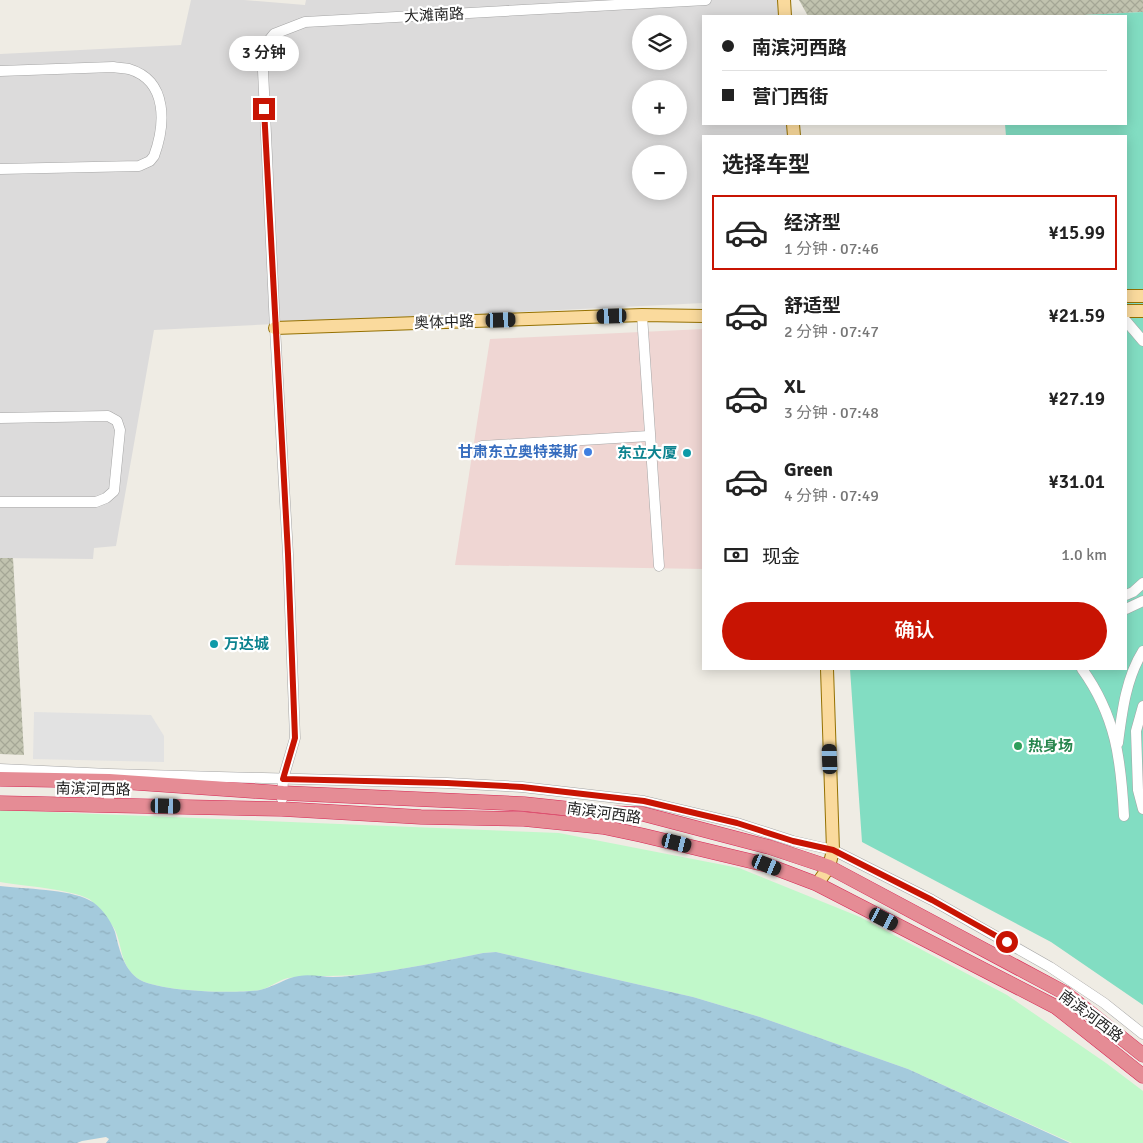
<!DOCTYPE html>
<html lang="zh">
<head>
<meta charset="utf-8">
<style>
  :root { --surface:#fff; --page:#f6f6f6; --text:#222; --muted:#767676; --line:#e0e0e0; --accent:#c81403 }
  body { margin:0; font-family:Signika,"Noto Sans SC",sans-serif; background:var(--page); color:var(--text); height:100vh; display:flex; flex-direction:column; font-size:19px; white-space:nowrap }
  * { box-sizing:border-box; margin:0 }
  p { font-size:16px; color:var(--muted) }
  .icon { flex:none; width:28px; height:28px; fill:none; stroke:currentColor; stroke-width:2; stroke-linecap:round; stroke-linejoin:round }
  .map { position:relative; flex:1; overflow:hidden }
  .details { position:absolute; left:702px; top:135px; width:425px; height:535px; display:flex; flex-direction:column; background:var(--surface); border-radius:0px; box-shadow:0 2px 12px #0003 }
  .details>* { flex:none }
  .top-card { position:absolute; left:702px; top:15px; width:425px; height:110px; border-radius:0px; box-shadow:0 2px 12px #0003; display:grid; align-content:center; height:110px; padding:0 20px; background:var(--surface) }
  .fabs { position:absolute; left:632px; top:15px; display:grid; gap:10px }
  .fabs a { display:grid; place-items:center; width:55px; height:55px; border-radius:50%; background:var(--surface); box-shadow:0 2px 12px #0003; font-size:25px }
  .end { position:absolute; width:22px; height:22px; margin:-11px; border:6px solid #c81403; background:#fff; box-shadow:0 0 0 2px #fff }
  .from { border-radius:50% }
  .bubble { position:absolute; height:35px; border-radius:18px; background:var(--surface); box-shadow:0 2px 12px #0003; font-size:16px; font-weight:600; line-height:35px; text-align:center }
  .car { position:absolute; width:15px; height:30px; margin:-15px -8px; border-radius:6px; box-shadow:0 0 4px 1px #0007; background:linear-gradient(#222 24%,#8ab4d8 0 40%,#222 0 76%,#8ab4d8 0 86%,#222 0) }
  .top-card b { display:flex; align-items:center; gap:18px; height:48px; font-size:19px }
  .top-card b+b { border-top:1px solid var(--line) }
  .top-card i { width:12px; height:12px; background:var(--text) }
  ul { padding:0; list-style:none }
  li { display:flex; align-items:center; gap:15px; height:75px; margin:0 10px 8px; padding:0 10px; border:2px solid transparent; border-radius:0px }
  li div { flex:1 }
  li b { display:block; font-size:19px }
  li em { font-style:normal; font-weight:600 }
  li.current { border-color:var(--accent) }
  li>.icon { width:45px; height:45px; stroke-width:1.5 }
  h2 { padding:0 20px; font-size:22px; line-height:60px }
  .pay { display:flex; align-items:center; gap:12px; height:55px; padding:0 20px; font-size:19px }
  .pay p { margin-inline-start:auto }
  .cta { display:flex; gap:10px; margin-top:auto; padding:10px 20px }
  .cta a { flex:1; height:58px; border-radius:30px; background:var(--accent); color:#fff; font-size:20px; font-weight:600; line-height:58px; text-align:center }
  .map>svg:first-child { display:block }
  .residential { fill:#dcdbdb; fill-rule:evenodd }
  .commercial { fill:#efd6d3 }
  .construction { fill:url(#construction-cross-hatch) }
  .park { fill:#c1f8ca }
  .pitch { fill:#82ddc2 }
  .parking { fill:#e2e2e2 }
  .water { fill:url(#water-ripples) }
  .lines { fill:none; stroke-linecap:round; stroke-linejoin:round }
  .minor-casing { stroke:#a5a5a5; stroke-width:11 }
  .major-casing { stroke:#957102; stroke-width:14 }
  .highway-casing { stroke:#d72754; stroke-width:15 }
  .minor { stroke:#fff; stroke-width:10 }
  .major { stroke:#fada9d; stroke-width:12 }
  .highway { stroke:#e58c95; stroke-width:14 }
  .route { stroke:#c81403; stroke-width:6 }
  .shop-dot { fill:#3f7fe0; stroke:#fff; stroke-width:2 }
  .culture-dot { fill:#0f9aa8; stroke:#fff; stroke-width:2 }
  .leisure-dot { fill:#2e9e5b; stroke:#fff; stroke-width:2 }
  .labels { text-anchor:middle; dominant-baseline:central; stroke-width:4.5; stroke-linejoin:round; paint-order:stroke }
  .street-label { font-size:15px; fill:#1e1e1e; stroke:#fff }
  .shop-label { font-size:15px; font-weight:bold; fill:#366cbe; stroke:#fff; text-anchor:end }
  .culture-label { font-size:15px; font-weight:bold; fill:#0d838f; stroke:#fff; text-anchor:end }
  .leisure-label { font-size:15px; font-weight:bold; fill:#27864d; stroke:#fff; text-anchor:start }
</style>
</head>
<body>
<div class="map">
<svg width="1143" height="1143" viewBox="0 0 1143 1143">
  <defs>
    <pattern id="construction-cross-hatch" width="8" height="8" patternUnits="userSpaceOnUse" patternTransform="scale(1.25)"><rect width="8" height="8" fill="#c1c3af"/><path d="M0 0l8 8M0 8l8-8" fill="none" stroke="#a5a796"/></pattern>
    <pattern id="water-ripples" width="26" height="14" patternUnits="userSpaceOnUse" patternTransform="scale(1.25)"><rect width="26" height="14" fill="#a4cadc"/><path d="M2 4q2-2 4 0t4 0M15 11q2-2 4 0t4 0" fill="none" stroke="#8dadbc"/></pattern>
  </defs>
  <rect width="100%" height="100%" fill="#efece4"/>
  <!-- residential -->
  <path class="residential" d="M191,0H244L305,5L306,0H777L778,16H704V124H789L790,136H704V303L154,330L116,546L94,548L93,559L0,558V54L181,45ZM641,24H679V61H641ZM641,89H679V126H641ZM641,154H679V191H641Z"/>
  <!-- commercial -->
  <polygon class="commercial" points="704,329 704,569 455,565 490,339"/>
  <!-- construction -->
  <g class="construction">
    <polygon points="799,0 1143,0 1143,12 1064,16 808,16"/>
    <polygon points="0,558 13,558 24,755 0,754"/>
  </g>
  <!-- park -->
  <path class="park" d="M0,810L559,833L739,868L860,917L1007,995L1106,1063L1143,1091V1143H1072L908,1069L760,1017L693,997L496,952L483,953C444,961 406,969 367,974C341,977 314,975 288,978C278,980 270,988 260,990C237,994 155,992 137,978C119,964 123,945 114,928C110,922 94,902 89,899C70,889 23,886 0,882Z"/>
  <!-- pitch -->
  <polygon class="pitch" points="1143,12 1143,1005 1051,942 862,842 850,669 1126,669 1126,136 1006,136 1005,124 1126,124 1126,16 1064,16"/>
  <!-- parking -->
  <polygon class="parking" points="34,712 151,715 164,736 164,762 33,759"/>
  <!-- water -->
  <path class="water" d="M0,886C25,889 68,889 89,900C100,905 111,920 115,932C119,948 123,967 137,978C155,992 237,994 260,990C274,987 285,978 299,976C310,974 322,977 333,977C344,977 356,975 367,974C406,969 444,961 483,953L496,952L693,997L760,1017L908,1069L1070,1143H106L109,1139L106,1137L82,1141L77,1143H0Z"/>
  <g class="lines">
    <!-- minor casing -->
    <g class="minor-casing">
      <g id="minor">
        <path d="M0,71L113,67C118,68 124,68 129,69C169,81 165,126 154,156L150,161L139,166L0,169"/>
        <polyline points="642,315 659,566"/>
        <polyline points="1126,321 1143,341"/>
        <polyline points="0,418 108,416 117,421 120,430 114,491 106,498 96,502 0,502"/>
        <polyline points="482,446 649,436"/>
        <polyline points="1126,595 1133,592 1143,583"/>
        <polyline points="1126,609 1143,601"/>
        <path d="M1082,669C1116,716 1121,760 1124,816"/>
        <polyline points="1143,706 1136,731 1138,790 1143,809"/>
        <path d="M1118,743C1122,712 1126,678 1143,651"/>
        <polyline points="0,769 109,774 447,783 522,787 644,801 737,823 793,841 833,850 932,900 1050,967 1104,1003 1143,1034"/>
        <polyline points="282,799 283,779 295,738 288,554 275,328 262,49 274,34 305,22 706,0"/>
        <polyline points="109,805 109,775"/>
      </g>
    </g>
    <!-- major casing -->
    <g class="major-casing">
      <g id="major">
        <polyline points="784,0 785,16"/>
        <polyline points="793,124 794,136"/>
        <polyline points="1126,296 1143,296"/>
        <polyline points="1126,311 1143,311"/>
        <polyline points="275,328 642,315 704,316"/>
        <polyline points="817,884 829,867 833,850 827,669"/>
      </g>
    </g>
    <!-- highway casing -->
    <g class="highway-casing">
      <g id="highway">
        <polyline points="0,779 109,781 283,793 524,804 609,813 643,814 769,847 829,867 1065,993 1143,1055"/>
        <polyline points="0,803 282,809 421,817 524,819 603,827 641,835 767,865 817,884 1056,1007 1143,1076"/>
      </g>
    </g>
    <!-- minor -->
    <use href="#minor" class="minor"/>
    <!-- major -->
    <use href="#major" class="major"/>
    <!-- highway -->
    <use href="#highway" class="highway"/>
  </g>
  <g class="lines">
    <!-- route -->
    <polyline class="route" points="264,109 288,554 295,738 283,779 447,783 522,787 644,801 737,823 793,841 833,850 932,900 1007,942"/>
  </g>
  <!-- markers -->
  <circle class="shop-dot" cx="588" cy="452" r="5"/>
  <g class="culture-dot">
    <circle cx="687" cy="453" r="5"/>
    <circle cx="214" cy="644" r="5"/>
  </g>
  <circle class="leisure-dot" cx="1018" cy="746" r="5"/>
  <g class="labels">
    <!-- street labels -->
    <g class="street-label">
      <text transform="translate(434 15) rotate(-3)">大滩南路</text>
      <text transform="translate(444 322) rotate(-2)">奥体中路</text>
      <text transform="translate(93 789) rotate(1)">南滨河西路</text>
      <text transform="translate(604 813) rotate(8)">南滨河西路</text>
      <text transform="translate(1091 1016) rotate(37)">南滨河西路</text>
    </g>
    <!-- shop labels -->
    <g class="shop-label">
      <text x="578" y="452">甘肃东立奥特莱斯</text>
    </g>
    <!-- culture labels -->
    <g class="culture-label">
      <text x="677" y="453">东立大厦</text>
      <text x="224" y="644" text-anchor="start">万达城</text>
    </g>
    <!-- leisure labels -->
    <g class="leisure-label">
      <text x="1028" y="746">热身场</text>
    </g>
  </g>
</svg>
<div class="fabs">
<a><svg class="icon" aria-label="layers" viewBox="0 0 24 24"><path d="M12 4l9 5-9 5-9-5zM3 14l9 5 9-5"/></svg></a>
<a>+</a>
<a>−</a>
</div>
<i class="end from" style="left:1007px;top:942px"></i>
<i class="end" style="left:264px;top:109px"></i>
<div class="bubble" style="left:229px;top:36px;width:70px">3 分钟</div>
<i class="car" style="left:612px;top:316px;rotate:268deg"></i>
<i class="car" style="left:501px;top:320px;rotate:88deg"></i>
<i class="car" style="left:830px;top:759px;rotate:358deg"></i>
<i class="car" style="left:166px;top:806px;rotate:91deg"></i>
<i class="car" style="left:677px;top:843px;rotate:104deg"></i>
<i class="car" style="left:767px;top:865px;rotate:112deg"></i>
<i class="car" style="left:884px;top:919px;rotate:117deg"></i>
<div class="top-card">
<b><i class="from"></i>南滨河西路</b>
<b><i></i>营门西街</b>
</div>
<section class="details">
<h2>选择车型</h2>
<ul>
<li class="current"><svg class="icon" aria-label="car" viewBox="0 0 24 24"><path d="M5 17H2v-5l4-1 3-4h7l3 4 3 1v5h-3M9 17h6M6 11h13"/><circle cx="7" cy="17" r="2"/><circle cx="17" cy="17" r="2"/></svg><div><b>经济型</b><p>1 分钟 · 07:46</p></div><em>¥15.99</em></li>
<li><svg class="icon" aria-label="car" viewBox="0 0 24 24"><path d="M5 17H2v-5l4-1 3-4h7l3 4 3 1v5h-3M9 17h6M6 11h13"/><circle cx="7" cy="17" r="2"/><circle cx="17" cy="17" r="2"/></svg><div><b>舒适型</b><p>2 分钟 · 07:47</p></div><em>¥21.59</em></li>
<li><svg class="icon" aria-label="car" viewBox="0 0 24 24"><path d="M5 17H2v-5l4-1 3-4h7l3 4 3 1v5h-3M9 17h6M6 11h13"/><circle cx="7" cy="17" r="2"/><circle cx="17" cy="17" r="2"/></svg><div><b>XL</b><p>3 分钟 · 07:48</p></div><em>¥27.19</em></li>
<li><svg class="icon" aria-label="car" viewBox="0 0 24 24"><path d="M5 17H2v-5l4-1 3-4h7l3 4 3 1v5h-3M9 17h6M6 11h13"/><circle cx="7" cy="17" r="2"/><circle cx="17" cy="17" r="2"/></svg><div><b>Green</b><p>4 分钟 · 07:49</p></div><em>¥31.01</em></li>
</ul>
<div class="pay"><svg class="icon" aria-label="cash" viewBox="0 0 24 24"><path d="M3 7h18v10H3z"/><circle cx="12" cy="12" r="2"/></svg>现金<p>1.0 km</p></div>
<div class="cta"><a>确认</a></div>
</section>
</div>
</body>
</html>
